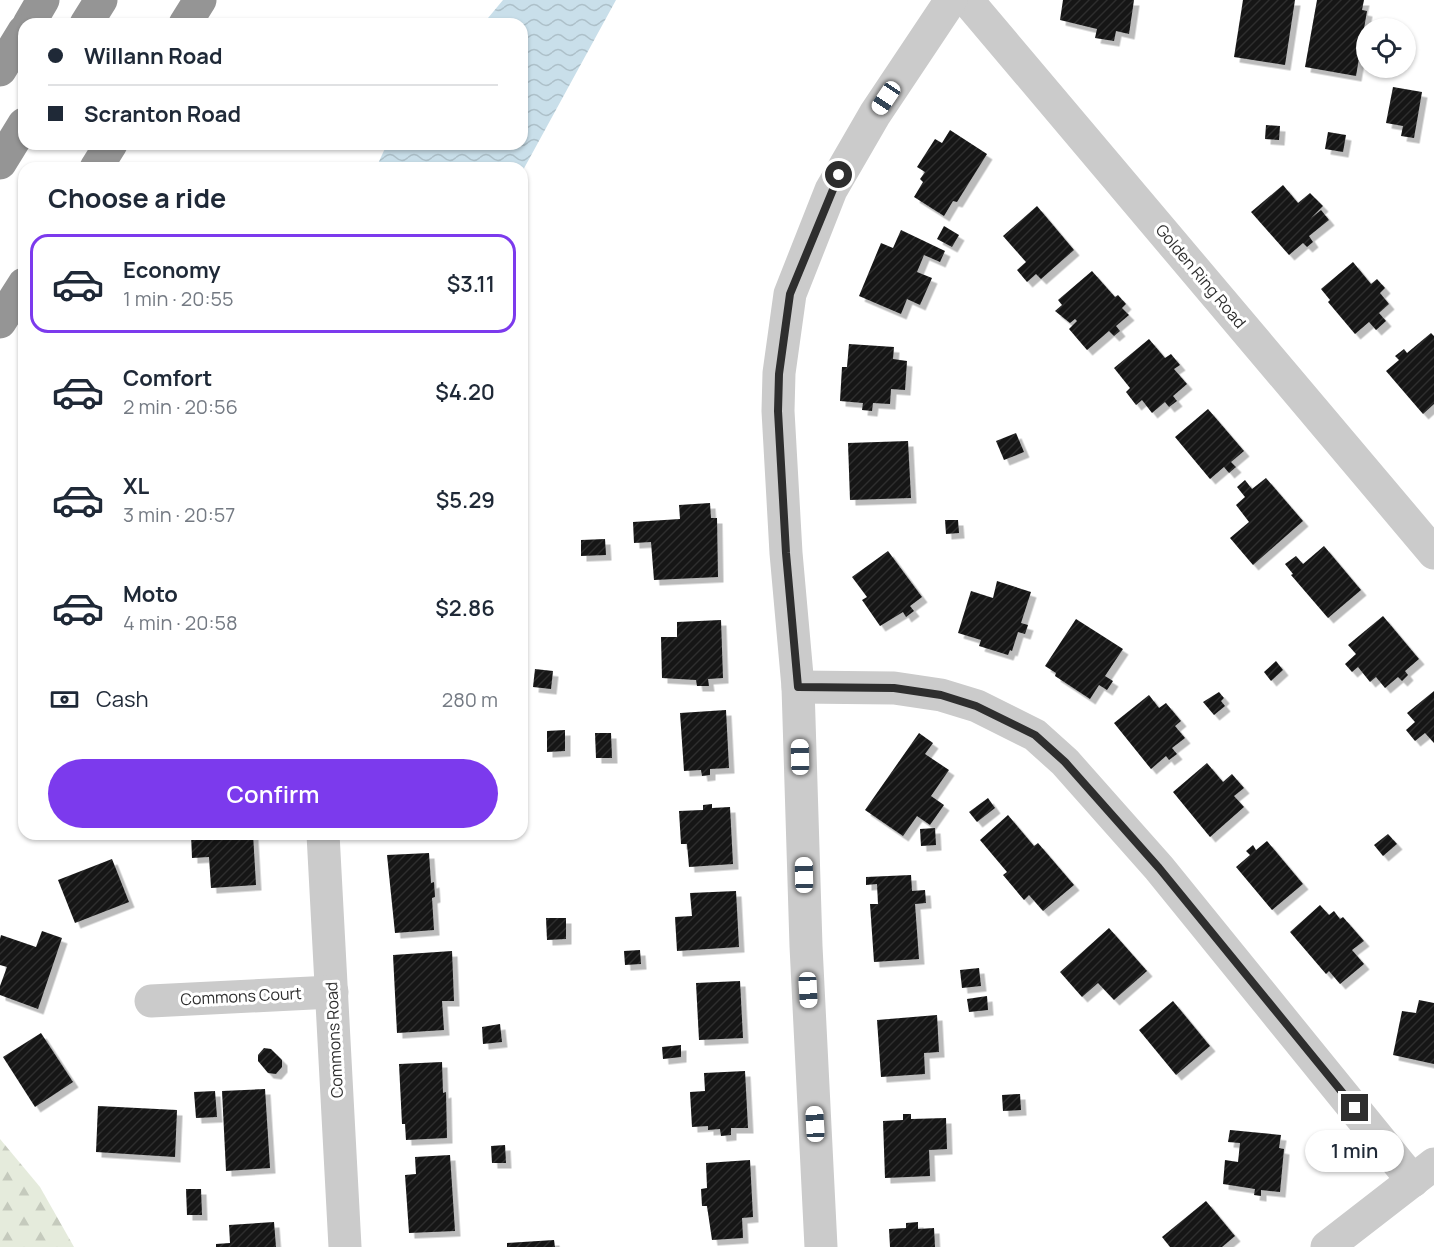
<!DOCTYPE html>
<html lang="en">
<head>
<meta charset="utf-8">
<style>
  :root { --surface:#fff; --page:#f2f2f3; --text:#1f2937; --muted:#747a83; --line:#e0e1e3; --accent:#7c3aed }
  body { margin:0; font-family:Manrope,sans-serif; background:var(--page); color:var(--text); height:100vh; display:flex; flex-direction:column; font-size:22px; white-space:nowrap }
  * { box-sizing:border-box; margin:0 }
  p { font-size:20px; color:var(--muted) }
  .icon { flex:none; width:33px; height:33px; fill:none; stroke:currentColor; stroke-width:2; stroke-linecap:round; stroke-linejoin:round }
  .map { position:relative; flex:1; overflow:hidden }
  .side { position:absolute; left:18px; top:162px; width:510px; height:678px; display:flex; flex-direction:column; background:var(--surface); border-radius:18px; box-shadow:0 2px 4px #0004 }
  .side>* { flex:none }
  .hud { position:absolute; left:18px; top:18px; width:510px; height:132px; border-radius:18px; box-shadow:0 2px 4px #0004; display:grid; align-content:center; height:132px; padding:0 30px; background:var(--surface) }
  .controls { position:absolute; left:1356px; top:18px; display:grid; gap:12px }
  .controls a { display:grid; place-items:center; width:60px; height:60px; border-radius:50%; background:var(--surface); box-shadow:0 2px 4px #0004; font-size:30px }
  .end { position:absolute; width:27px; height:27px; margin:-14px; border:8px solid #2e2e2e; background:#fff; box-shadow:0 0 0 3px #fff }
  .from { border-radius:50% }
  .bubble { position:absolute; height:42px; border-radius:21px; background:var(--surface); box-shadow:0 2px 4px #0004; font-size:20px; font-weight:600; line-height:42px; text-align:center }
  .car { position:absolute; width:18px; height:36px; margin:-18px -9px; border-radius:8px; box-shadow:0 0 4px 2px #0007; background:linear-gradient(#fff 24%,#345 0 40%,#fff 0 76%,#345 0 86%,#fff 0) }
  .hud b { display:flex; align-items:center; gap:21px; height:57px; font-size:22px }
  .hud b+b { border-top:2px solid var(--line) }
  .hud i { width:15px; height:15px; background:var(--text) }
  ul { padding:0; list-style:none }
  li { display:flex; align-items:center; gap:18px; height:99px; margin:0 12px 9px; padding:0 18px; border:3px solid transparent; border-radius:18px }
  li div { flex:1 }
  li b { display:block; font-size:22px }
  li em { font-style:normal; font-weight:600 }
  li.on { border-color:var(--accent) }
  li>.icon { width:54px; height:54px; stroke-width:1.5 }
  h2 { padding:0 30px; font-size:27px; line-height:72px }
  .pay { display:flex; align-items:center; gap:15px; height:66px; padding:0 30px; font-size:22px }
  .pay p { margin-inline-start:auto }
  .primary-button { display:flex; gap:12px; margin-top:auto; padding:12px 30px }
  .primary-button a { flex:1; height:69px; border-radius:36px; background:var(--accent); color:#fff; font-size:24px; font-weight:600; line-height:69px; text-align:center }
  .map>svg:first-child { display:block }
  .forest { fill:url(#forest-firs) }
  .water { fill:url(#water-waves) }
  .building { fill:url(#building-hatch); filter:url(#shadow) }
  .lines { fill:none; stroke-linecap:round; stroke-linejoin:round }
  .minor { stroke:#cbcbcb; stroke-width:33 }
  .highway { stroke:#959595; stroke-width:33 }
  .route { stroke:#2e2e2e; stroke-width:8 }
  .labels { text-anchor:middle; dominant-baseline:central; stroke-width:6; stroke-linejoin:round; paint-order:stroke }
  .street-label { font-size:16px; fill:#2e2e2e; stroke:#fff }
</style>
</head>
<body>
<div class="map">
<svg width="1434" height="1247" viewBox="0 0 1434 1247">
  <defs>
    <pattern id="forest-firs" width="22" height="20" patternUnits="userSpaceOnUse" patternTransform="scale(1.5)"><rect width="22" height="20" fill="#e5ebdc"/><path d="M5 1l3.5 6h-7zM16 11l3.5 6h-7z" fill="#c5cabd"/></pattern>
    <pattern id="water-waves" width="16" height="10" patternUnits="userSpaceOnUse" patternTransform="scale(1.5)"><rect width="16" height="10" fill="#c9dfea"/><path d="M0 5q4-4 8 0t8 0" fill="none" stroke="#adc0c9"/></pattern>
    <pattern id="building-hatch" width="6" height="6" patternUnits="userSpaceOnUse" patternTransform="scale(1.5)"><rect width="6" height="6" fill="#151515"/><path d="M-1 1l2-2M0 6l6-6M5 7l2-2" fill="none" stroke="#2f2f2f"/></pattern>
    <filter id="shadow"><feDropShadow dx="5.5" dy="5.5" stdDeviation="0" flood-color="#0004"/></filter>
  </defs>
  <rect width="100%" height="100%" fill="#fff"/>
  <!-- forest -->
  <polygon class="forest" points="0,1139 40,1187 74,1247 0,1247"/>
  <!-- water -->
  <polygon class="water" points="503,0 616,0 522,172 522,168 376,168 387,144 522,144 522,24 483,24"/>
  <!-- building -->
  <g class="building">
    <polygon points="1063,0 1134,0 1129,34 1116,31 1114,41 1095,38 1097,29 1060,20"/>
    <polygon points="1243,0 1295,0 1285,65 1234,57"/>
    <polygon points="1317,0 1364,0 1362,10 1367,11 1356,76 1305,67"/>
    <polygon points="1393,87 1422,92 1414,138 1401,136 1403,126 1386,123"/>
    <polygon points="1266,125 1280,126 1279,140 1265,139"/>
    <polygon points="950,130 987,154 957,202 953,201 944,216 914,197 923,182 920,179 925,172 917,167 935,139 942,143"/>
    <polygon points="1328,132 1346,135 1343,152 1325,149"/>
    <polygon points="1283,185 1298,203 1310,193 1323,206 1311,218 1321,210 1329,220 1309,236 1313,242 1307,247 1303,243 1289,255 1251,212"/>
    <polygon points="1037,206 1074,250 1041,279 1036,274 1027,282 1017,270 1026,262 1003,236"/>
    <polygon points="944,226 959,235 952,247 937,239"/>
    <polygon points="901,230 945,251 940,262 924,255 917,272 932,278 920,305 907,299 901,314 859,296 881,243 893,248"/>
    <polygon points="1353,262 1371,284 1377,279 1385,288 1380,293 1389,304 1379,313 1386,321 1376,330 1369,322 1355,334 1328,302 1330,300 1321,289"/>
    <polygon points="1092,271 1115,297 1118,295 1126,304 1122,308 1129,315 1116,326 1120,331 1114,336 1109,331 1087,350 1069,329 1077,321 1075,319 1070,323 1055,311 1062,305 1058,300"/>
    <polygon points="1431,333 1434,336 1434,404 1423,414 1386,371 1399,360 1395,356 1404,349 1407,353"/>
    <polygon points="1149,339 1165,358 1171,354 1180,365 1174,369 1187,384 1173,396 1177,401 1169,407 1165,402 1152,413 1142,400 1136,405 1126,392 1130,388 1114,368"/>
    <polygon points="849,344 894,347 893,359 907,361 905,390 891,389 890,404 873,403 872,411 862,410 863,403 840,401 842,367 847,367"/>
    <polygon points="1208,409 1244,451 1231,462 1236,467 1229,473 1224,467 1210,479 1175,437"/>
    <polygon points="1016,433 1024,452 1004,460 996,441"/>
    <polygon points="908,441 911,498 850,500 848,443"/>
    <polygon points="1266,478 1303,521 1253,565 1230,538 1249,522 1236,505 1245,497 1237,487 1245,480 1252,489"/>
    <polygon points="710,503 711,518 717,518 718,577 654,580 651,542 634,543 633,522 680,519 679,505"/>
    <polygon points="945,520 958,520 959,533 946,534"/>
    <polygon points="605,539 606,555 581,556 581,540"/>
    <polygon points="1324,546 1361,590 1328,618 1291,575 1293,574 1285,564 1296,556 1303,564"/>
    <polygon points="888,551 922,597 910,606 914,611 906,617 903,612 880,626 862,600 867,597 852,577"/>
    <polygon points="997,581 1031,592 1021,623 1028,625 1025,634 1018,632 1012,651 1010,650 1008,655 979,646 981,640 958,633 971,591 993,598"/>
    <polygon points="1383,616 1419,659 1405,671 1408,675 1402,681 1398,677 1385,688 1376,677 1370,682 1358,667 1352,672 1345,664 1356,654 1348,645"/>
    <polygon points="1076,619 1123,649 1105,676 1113,681 1107,690 1099,685 1090,699 1055,676 1056,673 1045,666"/>
    <polygon points="721,620 723,678 708,679 709,686 697,686 696,680 662,678 661,637 677,637 677,622"/>
    <polygon points="1276,661 1283,670 1271,681 1264,672"/>
    <polygon points="535,669 553,671 551,689 533,687"/>
    <polygon points="1434,691 1434,743 1425,733 1415,741 1406,730 1415,722 1407,713"/>
    <polygon points="1219,692 1224,698 1221,701 1225,706 1214,715 1203,702"/>
    <polygon points="1149,695 1159,708 1166,703 1181,721 1175,726 1185,738 1172,748 1177,754 1169,760 1166,756 1151,769 1114,723"/>
    <polygon points="726,710 729,768 710,769 710,775 702,776 701,770 684,771 680,713"/>
    <polygon points="565,730 565,751 547,752 547,731"/>
    <polygon points="595,733 611,733 612,758 596,758"/>
    <polygon points="919,733 933,743 925,754 949,770 931,796 944,805 930,825 917,816 903,836 865,810"/>
    <polygon points="1207,763 1223,782 1232,774 1244,788 1234,796 1244,807 1210,837 1173,792"/>
    <polygon points="988,798 995,808 977,822 969,812"/>
    <polygon points="712,804 712,808 730,807 733,864 689,867 687,844 681,844 679,811 703,810 703,805"/>
    <polygon points="1008,815 1034,846 1038,843 1074,885 1043,911 1029,895 1024,900 1003,875 1007,872 980,840"/>
    <polygon points="935,828 936,845 921,846 920,829"/>
    <polygon points="191,834 253,834 256,885 211,888 209,857 192,858"/>
    <polygon points="1388,834 1397,844 1383,856 1374,845"/>
    <polygon points="1267,841 1303,884 1272,910 1236,867 1250,855 1246,851 1253,845 1256,850"/>
    <polygon points="429,853 431,883 434,882 435,897 432,898 434,930 395,933 387,855"/>
    <polygon points="112,859 129,902 75,923 58,880"/>
    <polygon points="911,875 912,891 925,890 926,903 915,904 919,959 874,962 870,904 878,904 877,884 866,885 866,877"/>
    <polygon points="736,891 739,947 677,951 675,917 692,916 690,893"/>
    <polygon points="1320,905 1329,915 1334,911 1340,919 1343,917 1364,941 1352,950 1364,964 1340,984 1329,971 1326,974 1290,932"/>
    <polygon points="546,918 566,918 566,939 547,940"/>
    <polygon points="1109,928 1147,971 1114,1000 1098,983 1082,997 1060,972"/>
    <polygon points="42,931 62,938 38,1009 0,995 0,986 7,967 0,965 0,939 1,935 36,947"/>
    <polygon points="640,950 641,964 625,965 624,951"/>
    <polygon points="452,951 454,1001 442,1001 444,1030 397,1033 393,955"/>
    <polygon points="979,968 981,986 962,988 960,970"/>
    <polygon points="740,981 743,1038 699,1040 696,983"/>
    <polygon points="987,996 988,1010 969,1012 967,999"/>
    <polygon points="1419,1000 1434,1003 1434,1064 1393,1055 1402,1011 1416,1013"/>
    <polygon points="1173,1001 1210,1046 1176,1075 1139,1030"/>
    <polygon points="937,1015 939,1052 924,1053 925,1074 881,1077 877,1020"/>
    <polygon points="500,1024 502,1042 483,1044 482,1027"/>
    <polygon points="41,1033 73,1082 35,1107 3,1057"/>
    <polygon points="681,1045 681,1057 663,1059 662,1047"/>
    <polygon points="264,1048 271,1049 282,1060 282,1067 276,1074 268,1073 258,1061 258,1055"/>
    <polygon points="442,1062 443,1093 446,1092 447,1138 406,1140 405,1124 402,1124 399,1064"/>
    <polygon points="745,1071 748,1128 731,1128 731,1135 721,1136 720,1129 708,1130 708,1126 692,1127 690,1092 705,1091 704,1073"/>
    <polygon points="265,1089 270,1168 226,1171 222,1091"/>
    <polygon points="215,1091 217,1117 196,1118 194,1092"/>
    <polygon points="1020,1094 1021,1110 1003,1111 1002,1095"/>
    <polygon points="98,1106 177,1110 175,1157 96,1152"/>
    <polygon points="903,1114 911,1114 911,1119 946,1118 947,1149 929,1150 930,1176 885,1178 883,1121 903,1120"/>
    <polygon points="1230,1130 1281,1135 1279,1148 1284,1149 1280,1192 1261,1190 1261,1196 1254,1195 1255,1189 1223,1184 1225,1160 1238,1162 1240,1143 1228,1142"/>
    <polygon points="505,1145 506,1163 492,1163 491,1146"/>
    <polygon points="450,1155 455,1231 409,1233 405,1175 416,1174 415,1157"/>
    <polygon points="750,1160 753,1217 742,1218 743,1238 712,1240 707,1206 702,1206 701,1189 707,1188 706,1163"/>
    <polygon points="186,1189 201,1189 202,1215 187,1215"/>
    <polygon points="1206,1201 1235,1236 1222,1247 1170,1247 1162,1237"/>
    <polygon points="274,1222 276,1247 216,1247 216,1244 230,1243 229,1225"/>
    <polygon points="918,1222 918,1229 934,1228 935,1247 890,1247 889,1229 906,1228 906,1223"/>
    <polygon points="554,1240 555,1247 507,1247 507,1243"/>
  </g>
  <g class="lines">
    <!-- minor -->
    <g class="minor">
      <polyline points="967,0 1434,553"/>
      <polyline points="798,687 894,688 941,695 977,706 1035,735 1065,762 1159,868 1413,1181"/>
      <polyline points="323,834 345,1247"/>
      <polyline points="151,1001 332,992"/>
      <polyline points="821,1247 806,946 798,687 786,553 778,411 779,373 790,294 831,190 875,114 951,0"/>
      <polyline points="1327,1247 1434,1164"/>
    </g>
    <!-- highway -->
    <g class="highway">
      <polyline points="29,24 43,0"/>
      <polyline points="86,24 101,0"/>
      <polyline points="185,24 200,0"/>
      <polyline points="0,70 24,31"/>
      <polyline points="0,163 24,124"/>
      <polyline points="96,168 111,144"/>
      <polyline points="0,322 24,284"/>
    </g>
  </g>
  <g class="lines">
    <!-- route -->
    <polyline class="route" points="839,175 790,294 779,374 778,411 786,553 798,687 894,688 941,695 976,706 1035,735 1065,762 1159,868 1355,1108"/>
  </g>
  <g class="labels">
    <!-- street labels -->
    <g class="street-label">
      <text transform="translate(1201 276) rotate(50)">Golden Ring Road</text>
      <text transform="translate(241 996) rotate(-3)">Commons Court</text>
      <text transform="translate(334 1040) rotate(-93)">Commons Road</text>
    </g>
  </g>
</svg>
<div class="controls">
<a><svg class="icon" aria-label="locate" viewBox="0 0 24 24"><circle cx="12" cy="12" r="6"/><path d="M12 2v4M12 18v4M2 12h4M18 12h4"/></svg></a>
</div>
<i class="end from" style="left:839px;top:175px"></i>
<i class="end" style="left:1355px;top:1108px"></i>
<div class="bubble" style="left:1305px;top:1130px;width:99px">1 min</div>
<i class="car" style="left:886px;top:98px;rotate:214deg"></i>
<i class="car" style="left:800px;top:757px;rotate:359deg"></i>
<i class="car" style="left:804px;top:875px;rotate:359deg"></i>
<i class="car" style="left:808px;top:990px;rotate:177deg"></i>
<i class="car" style="left:815px;top:1124px;rotate:357deg"></i>
<div class="hud">
<b><i class="from"></i>Willann Road</b>
<b><i></i>Scranton Road</b>
</div>
<section class="side">
<h2>Choose a ride</h2>
<ul>
<li class="on"><svg class="icon" aria-label="car" viewBox="0 0 24 24"><path d="M5 17H2v-5l4-1 3-4h7l3 4 3 1v5h-3M9 17h6M6 11h13"/><circle cx="7" cy="17" r="2"/><circle cx="17" cy="17" r="2"/></svg><div><b>Economy</b><p>1 min · 20:55</p></div><em>$3.11</em></li>
<li><svg class="icon" aria-label="car" viewBox="0 0 24 24"><path d="M5 17H2v-5l4-1 3-4h7l3 4 3 1v5h-3M9 17h6M6 11h13"/><circle cx="7" cy="17" r="2"/><circle cx="17" cy="17" r="2"/></svg><div><b>Comfort</b><p>2 min · 20:56</p></div><em>$4.20</em></li>
<li><svg class="icon" aria-label="car" viewBox="0 0 24 24"><path d="M5 17H2v-5l4-1 3-4h7l3 4 3 1v5h-3M9 17h6M6 11h13"/><circle cx="7" cy="17" r="2"/><circle cx="17" cy="17" r="2"/></svg><div><b>XL</b><p>3 min · 20:57</p></div><em>$5.29</em></li>
<li><svg class="icon" aria-label="car" viewBox="0 0 24 24"><path d="M5 17H2v-5l4-1 3-4h7l3 4 3 1v5h-3M9 17h6M6 11h13"/><circle cx="7" cy="17" r="2"/><circle cx="17" cy="17" r="2"/></svg><div><b>Moto</b><p>4 min · 20:58</p></div><em>$2.86</em></li>
</ul>
<div class="pay"><svg class="icon" aria-label="cash" viewBox="0 0 24 24"><path d="M3 7h18v10H3z"/><circle cx="12" cy="12" r="2"/></svg>Cash<p>280 m</p></div>
<div class="primary-button"><a>Confirm</a></div>
</section>
</div>
</body>
</html>
